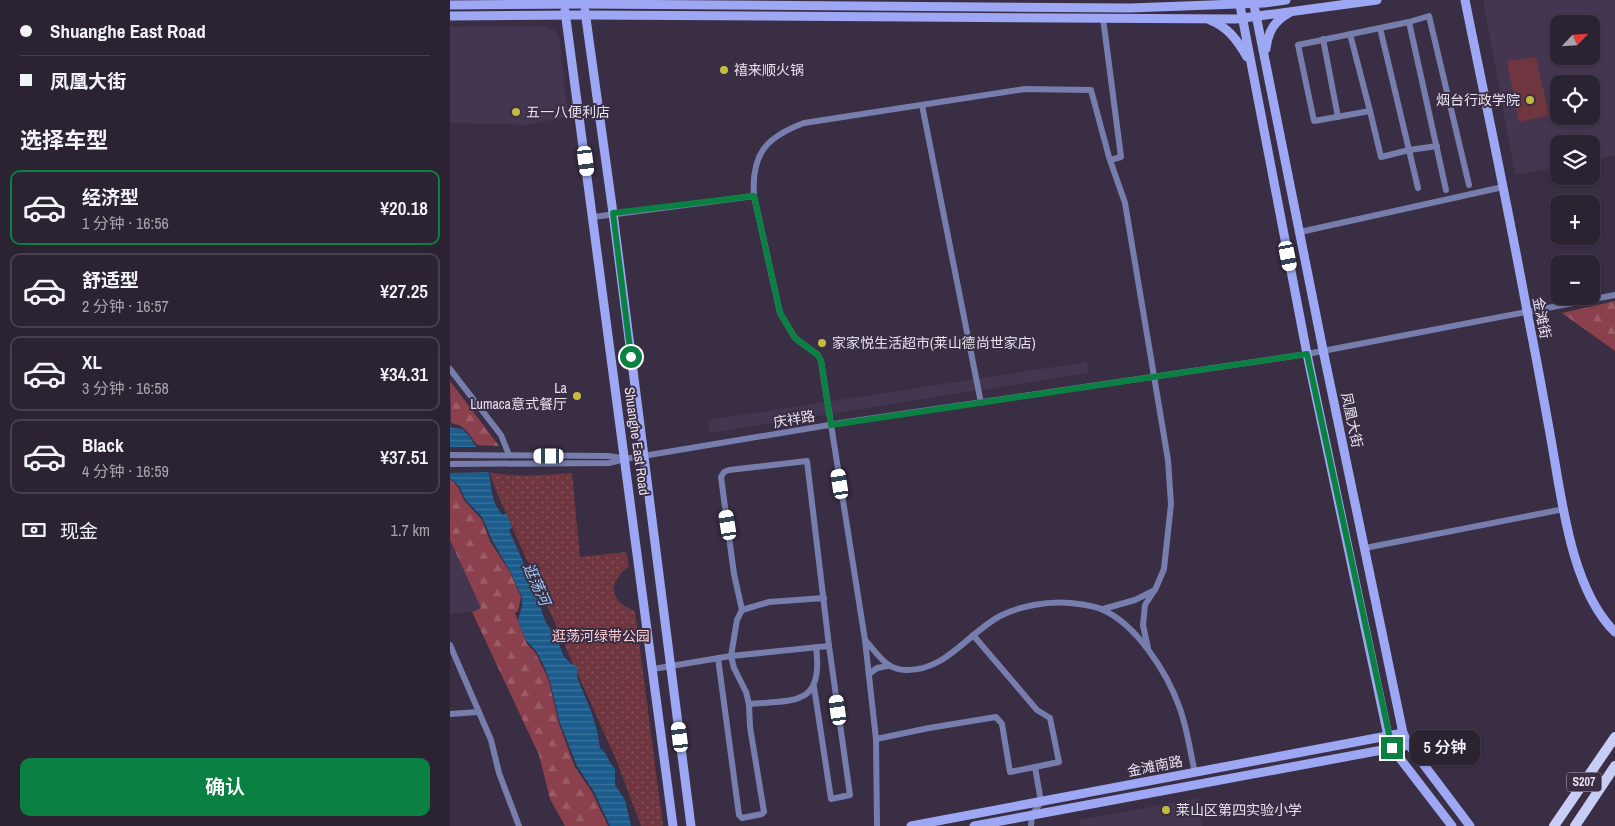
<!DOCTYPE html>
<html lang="zh">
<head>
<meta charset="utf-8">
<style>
  :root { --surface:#2b2232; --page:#372f3e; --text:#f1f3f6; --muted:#a6a4ac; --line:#473f4d; --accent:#0b8043 }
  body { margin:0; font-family:"Archivo Narrow","Noto Sans SC",sans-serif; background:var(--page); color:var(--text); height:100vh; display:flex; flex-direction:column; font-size:19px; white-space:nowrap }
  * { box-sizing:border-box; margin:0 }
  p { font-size:16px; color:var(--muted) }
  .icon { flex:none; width:28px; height:28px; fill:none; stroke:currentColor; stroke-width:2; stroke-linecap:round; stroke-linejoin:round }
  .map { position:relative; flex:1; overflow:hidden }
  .panel { display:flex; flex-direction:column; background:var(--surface); width:450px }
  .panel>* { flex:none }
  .top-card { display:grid; align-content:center; height:110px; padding:0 20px; background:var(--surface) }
  .needle { width:32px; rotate:65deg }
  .controls { position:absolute; left:1100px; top:15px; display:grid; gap:10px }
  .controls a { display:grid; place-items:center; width:50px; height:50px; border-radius:10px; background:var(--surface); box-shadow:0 1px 4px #0004,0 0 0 1px var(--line); font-size:25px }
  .end { position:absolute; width:22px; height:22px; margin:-11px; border:6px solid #0b8043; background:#fff; box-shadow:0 0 0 2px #fff }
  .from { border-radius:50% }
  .bubble { position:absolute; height:35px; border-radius:10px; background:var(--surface); box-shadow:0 1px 4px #0004,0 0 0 1px var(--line); font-size:16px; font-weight:600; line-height:35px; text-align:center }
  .car { position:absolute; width:15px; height:30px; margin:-15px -8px; border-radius:6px; box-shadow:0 0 4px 1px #0007; background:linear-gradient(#fff 24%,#345 0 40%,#fff 0 76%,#345 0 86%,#fff 0) }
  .top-card b { display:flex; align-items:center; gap:18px; height:48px; font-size:19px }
  .top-card b+b { border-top:1px solid var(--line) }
  .top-card i { width:12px; height:12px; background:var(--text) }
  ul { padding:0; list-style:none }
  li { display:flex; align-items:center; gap:15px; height:75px; margin:0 10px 8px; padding:0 10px; border:2px solid var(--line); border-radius:10px }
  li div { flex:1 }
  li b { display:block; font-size:19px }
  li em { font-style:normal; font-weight:600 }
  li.active { border-color:var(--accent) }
  li>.icon { width:45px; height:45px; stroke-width:1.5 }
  h2 { padding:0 20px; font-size:22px; line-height:60px }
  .pay { display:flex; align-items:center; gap:12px; height:55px; padding:0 20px; font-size:19px }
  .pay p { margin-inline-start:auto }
  .cta { display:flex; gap:10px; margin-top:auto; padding:10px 20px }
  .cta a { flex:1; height:58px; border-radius:10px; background:var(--accent); color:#fff; font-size:20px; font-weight:600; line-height:58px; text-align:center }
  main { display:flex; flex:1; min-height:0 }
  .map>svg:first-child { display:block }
  .built { fill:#443551; fill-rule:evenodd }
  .green { fill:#70363f }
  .forest { fill:url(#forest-firs) }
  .park { fill:url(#park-dots) }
  .water { fill:url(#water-rules) }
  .pier { fill:#392e43 }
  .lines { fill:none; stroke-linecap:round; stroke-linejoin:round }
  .street { stroke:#777ead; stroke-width:6 }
  .secondary { stroke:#9da7f3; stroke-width:9 }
  .primary { stroke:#c7cdf5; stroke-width:10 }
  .route { stroke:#0b8043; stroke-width:6 }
  .poi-dot { fill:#c5bc3d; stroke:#392e43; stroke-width:2 }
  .labels { text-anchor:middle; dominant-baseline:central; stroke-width:4; stroke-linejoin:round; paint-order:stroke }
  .shield { fill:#392e43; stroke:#b4acbb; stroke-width:1 }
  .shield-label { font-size:12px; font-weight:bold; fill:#e9e2ef }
  .poi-label { font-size:14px; fill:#e9e2ef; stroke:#392e43; text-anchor:start }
  .street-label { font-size:14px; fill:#e9e2ef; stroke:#392e43 }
  .park-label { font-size:14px; fill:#fbcdd1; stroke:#392e43 }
  .water-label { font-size:15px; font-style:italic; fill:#9bcbf6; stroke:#392e43 }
</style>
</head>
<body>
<main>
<section class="panel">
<div class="top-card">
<b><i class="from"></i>Shuanghe East Road</b>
<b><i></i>凤凰大街</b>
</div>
<h2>选择车型</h2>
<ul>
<li class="active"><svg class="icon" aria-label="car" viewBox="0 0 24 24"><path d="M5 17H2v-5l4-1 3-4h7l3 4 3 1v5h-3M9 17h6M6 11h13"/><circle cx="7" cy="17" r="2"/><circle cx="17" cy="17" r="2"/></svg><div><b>经济型</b><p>1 分钟 · 16:56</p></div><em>¥20.18</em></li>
<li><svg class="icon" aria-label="car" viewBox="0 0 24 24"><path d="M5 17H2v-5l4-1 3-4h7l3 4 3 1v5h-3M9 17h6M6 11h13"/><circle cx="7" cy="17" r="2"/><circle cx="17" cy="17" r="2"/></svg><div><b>舒适型</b><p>2 分钟 · 16:57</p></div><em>¥27.25</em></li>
<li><svg class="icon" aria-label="car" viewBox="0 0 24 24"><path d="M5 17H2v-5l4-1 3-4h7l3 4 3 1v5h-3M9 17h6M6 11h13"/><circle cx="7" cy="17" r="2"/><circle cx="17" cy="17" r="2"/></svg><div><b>XL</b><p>3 分钟 · 16:58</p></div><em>¥34.31</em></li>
<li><svg class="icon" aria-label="car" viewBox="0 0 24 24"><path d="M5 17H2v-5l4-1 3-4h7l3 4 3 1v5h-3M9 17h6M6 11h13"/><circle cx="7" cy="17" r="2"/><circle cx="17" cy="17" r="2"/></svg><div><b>Black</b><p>4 分钟 · 16:59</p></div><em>¥37.51</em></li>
</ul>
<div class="pay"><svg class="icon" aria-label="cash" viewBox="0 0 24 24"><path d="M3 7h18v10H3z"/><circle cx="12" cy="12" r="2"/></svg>现金<p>1.7 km</p></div>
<div class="cta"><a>确认</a></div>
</section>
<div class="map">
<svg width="1165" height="826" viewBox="0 0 1165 826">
  <defs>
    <pattern id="forest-firs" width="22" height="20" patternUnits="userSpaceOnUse" patternTransform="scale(1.25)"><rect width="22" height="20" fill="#8b404d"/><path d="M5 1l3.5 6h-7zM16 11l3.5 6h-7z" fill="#9b5b67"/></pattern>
    <pattern id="park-dots" width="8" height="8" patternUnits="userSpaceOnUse" patternTransform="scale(1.25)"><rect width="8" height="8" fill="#70363f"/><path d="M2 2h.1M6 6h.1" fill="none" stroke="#84535b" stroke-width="1.8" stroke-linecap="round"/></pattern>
    <pattern id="water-rules" width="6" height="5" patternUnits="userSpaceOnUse" patternTransform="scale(1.25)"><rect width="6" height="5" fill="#1b5c8c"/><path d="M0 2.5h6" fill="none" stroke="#3c739c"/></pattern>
  </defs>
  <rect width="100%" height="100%" fill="#392e43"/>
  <!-- built -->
  <g class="built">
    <path d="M1033,0H1165V156L1141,160V144H1109V167L1065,175ZM1109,24H1141V56H1109ZM1109,84H1141V116H1109Z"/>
    <polygon points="95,26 103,30 107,33 110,42 118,115 113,118 75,125 0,123 0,27"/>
    <polygon points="637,362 638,373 260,433 258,420"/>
    <polygon points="0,541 31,608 22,612 0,614"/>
    <polygon points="748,798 752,826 630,826 629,820"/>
  </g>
  <!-- green -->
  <polygon class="green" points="1086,57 1099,115 1069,122 1057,61"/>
  <!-- forest -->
  <g class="forest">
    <polygon points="1165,301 1165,351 1112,313"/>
    <polygon points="0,381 49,446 27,445 16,430 9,425 1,423"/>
    <polygon points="0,479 8,487 14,500 32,520 40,541 60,572 71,597 68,611 65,613 77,644 85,652 98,678 109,724 125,767 142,792 158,826 115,826 100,799 89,755 22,612 31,608 0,540"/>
  </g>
  <!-- park -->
  <path class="park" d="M40,473L75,476L122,473L130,557L176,552L179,566C157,583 159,601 185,611L213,826H191L167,762L46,491Z"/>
  <!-- water -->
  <path class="water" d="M0,426L2,428L13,429C23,439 35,460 39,474C42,488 41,504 53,515L56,513L62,527L59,530L82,582L95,621L107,639L113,655L120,663L127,667V677L141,711L147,730L150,748C159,754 157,762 165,768V785L175,800L181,826H160L144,792L127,766L110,723L99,678L92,662L86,651L76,640L71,629L68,620L72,606V597L60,571L42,540L32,517L15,499L9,486L0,478Z"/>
  <!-- pier -->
  <polygon class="pier" points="0,447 28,447 41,472 0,473"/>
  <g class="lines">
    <!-- street -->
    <g class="street">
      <polyline points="653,18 671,157 660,160"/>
      <polyline points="959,22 848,45 864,121 920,111 931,157 959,150 968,188"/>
      <polyline points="930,28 959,150 987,146"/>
      <polyline points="900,34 920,111"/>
      <polyline points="873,39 888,117"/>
      <polyline points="472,105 531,403"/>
      <polyline points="996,190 959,22 979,16 1019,185"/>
      <path d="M304,196C301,154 316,137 354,123L575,89L641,90L659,157L675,203L718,460L721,504L714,569L705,590L685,600L653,609"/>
      <polyline points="143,217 304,196 330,313 345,338 368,355 371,361 415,640 426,739 427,826"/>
      <polyline points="850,232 1053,187"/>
      <polyline points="0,369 51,435 59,455"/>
      <polyline points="0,455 158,456 172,458"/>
      <polyline points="0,464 159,463 175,459 397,422 857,354 1165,295"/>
      <polyline points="915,548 1114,509"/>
      <polyline points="292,610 319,602 374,598"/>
      <polyline points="523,635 587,710 600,718 609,762 585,767"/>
      <path d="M415,640C428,654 436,670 456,670C496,671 518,633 550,616C569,606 598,601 620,603C630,604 644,605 653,610C687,625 717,673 729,706C737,727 740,751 745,773"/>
      <polyline points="0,645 41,740 49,773 69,826"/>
      <polyline points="698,648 693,625 695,605 704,591"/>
      <polyline points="268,658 289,815 292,818 312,814 314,812 300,727 299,704 296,692 284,668 281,656 287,620 292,610 284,574 271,477 274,472 279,470 357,461 379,646 400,795 381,799 364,687"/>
      <polyline points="203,669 281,656 379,646"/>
      <polyline points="419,674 427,668 438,666"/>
      <path d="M299,704C345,700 374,706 366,647"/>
      <polyline points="0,714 28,712"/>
      <polyline points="426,739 479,728 546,717 552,724 560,772 585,767 591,802 582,815 581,826"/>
    </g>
    <!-- secondary -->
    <g class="secondary">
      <polyline points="789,0 857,354 938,736 942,748 1002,826"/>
      <polyline points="803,0 873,350 953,733 959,745 1020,826"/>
      <path d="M1015,0C1036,104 1058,207 1077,311C1086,356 1094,400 1102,445C1112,502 1122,590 1165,632"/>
      <polyline points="0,5 134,4 680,8 814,3 836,0"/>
      <polyline points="115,11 223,826"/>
      <polyline points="135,11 163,213 241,826"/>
      <polyline points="0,16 135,15 786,19 927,0"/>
      <path d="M760,20C778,27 788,41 797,57"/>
      <path d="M816,49C818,32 824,21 839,13"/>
      <polyline points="461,826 953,733"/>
      <polyline points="524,826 959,745"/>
    </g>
    <!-- primary -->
    <g class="primary">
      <polyline points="1104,826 1165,737"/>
      <polyline points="1125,826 1165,766"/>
    </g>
  </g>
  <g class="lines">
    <!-- route -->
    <polyline class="route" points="181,357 163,213 304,196 330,313 345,338 368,355 371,361 381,425 857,354 942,748"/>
  </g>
  <!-- markers -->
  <g class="poi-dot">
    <circle cx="274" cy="70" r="5"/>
    <circle cx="1080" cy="100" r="5"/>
    <circle cx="66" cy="112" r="5"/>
    <circle cx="372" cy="343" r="5"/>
    <circle cx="127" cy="396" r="5"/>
    <circle cx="716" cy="810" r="5"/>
  </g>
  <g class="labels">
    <!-- shield labels -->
    <rect class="shield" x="1116.5" y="772.5" width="35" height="19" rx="4"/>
    <g class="shield-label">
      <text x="1134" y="782">S207</text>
    </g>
    <!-- poi labels -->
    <g class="poi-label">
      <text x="284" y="70">禧来顺火锅</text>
      <text x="1070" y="100" text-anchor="end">烟台行政学院</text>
      <text x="76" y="112">五一八便利店</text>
      <text x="382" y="343">家家悦生活超市(莱山德尚世家店)</text>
      <text x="117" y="388" text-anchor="end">La<tspan x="117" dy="16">Lumaca意式餐厅</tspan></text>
      <text x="726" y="810">莱山区第四实验小学</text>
    </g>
    <!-- street labels -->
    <g class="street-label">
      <text transform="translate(1092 318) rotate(79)">金滩街</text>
      <text transform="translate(344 419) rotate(-10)">庆祥路</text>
      <text transform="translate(902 420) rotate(78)">凤凰大街</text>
      <text transform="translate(187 441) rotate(82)">Shuanghe East Road</text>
      <text transform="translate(705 766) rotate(-11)">金滩南路</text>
    </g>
    <!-- park labels -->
    <g class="park-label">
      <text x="151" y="636">逛荡河绿带公园</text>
    </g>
    <!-- water labels -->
    <g class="water-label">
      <text transform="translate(87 584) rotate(66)">逛荡河</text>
    </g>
  </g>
</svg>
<div class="controls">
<a><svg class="needle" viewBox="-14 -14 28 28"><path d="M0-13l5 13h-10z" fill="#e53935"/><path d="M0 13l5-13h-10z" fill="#a6a4ac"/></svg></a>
<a><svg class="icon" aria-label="locate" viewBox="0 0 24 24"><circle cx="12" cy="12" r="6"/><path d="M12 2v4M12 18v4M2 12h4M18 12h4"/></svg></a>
<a><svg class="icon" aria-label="layers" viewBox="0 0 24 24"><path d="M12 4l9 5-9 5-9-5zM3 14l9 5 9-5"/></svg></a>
<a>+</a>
<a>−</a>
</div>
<i class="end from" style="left:181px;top:357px"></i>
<i class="end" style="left:942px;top:748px"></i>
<div class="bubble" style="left:960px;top:730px;width:70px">5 分钟</div>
<i class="car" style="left:136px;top:161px;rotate:173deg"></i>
<i class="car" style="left:838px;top:256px;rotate:169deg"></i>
<i class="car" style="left:99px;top:456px;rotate:270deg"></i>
<i class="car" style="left:390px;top:484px;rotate:351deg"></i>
<i class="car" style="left:278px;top:525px;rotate:351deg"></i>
<i class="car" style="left:388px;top:710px;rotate:352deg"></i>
<i class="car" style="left:230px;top:737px;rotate:353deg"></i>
</div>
</main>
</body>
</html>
